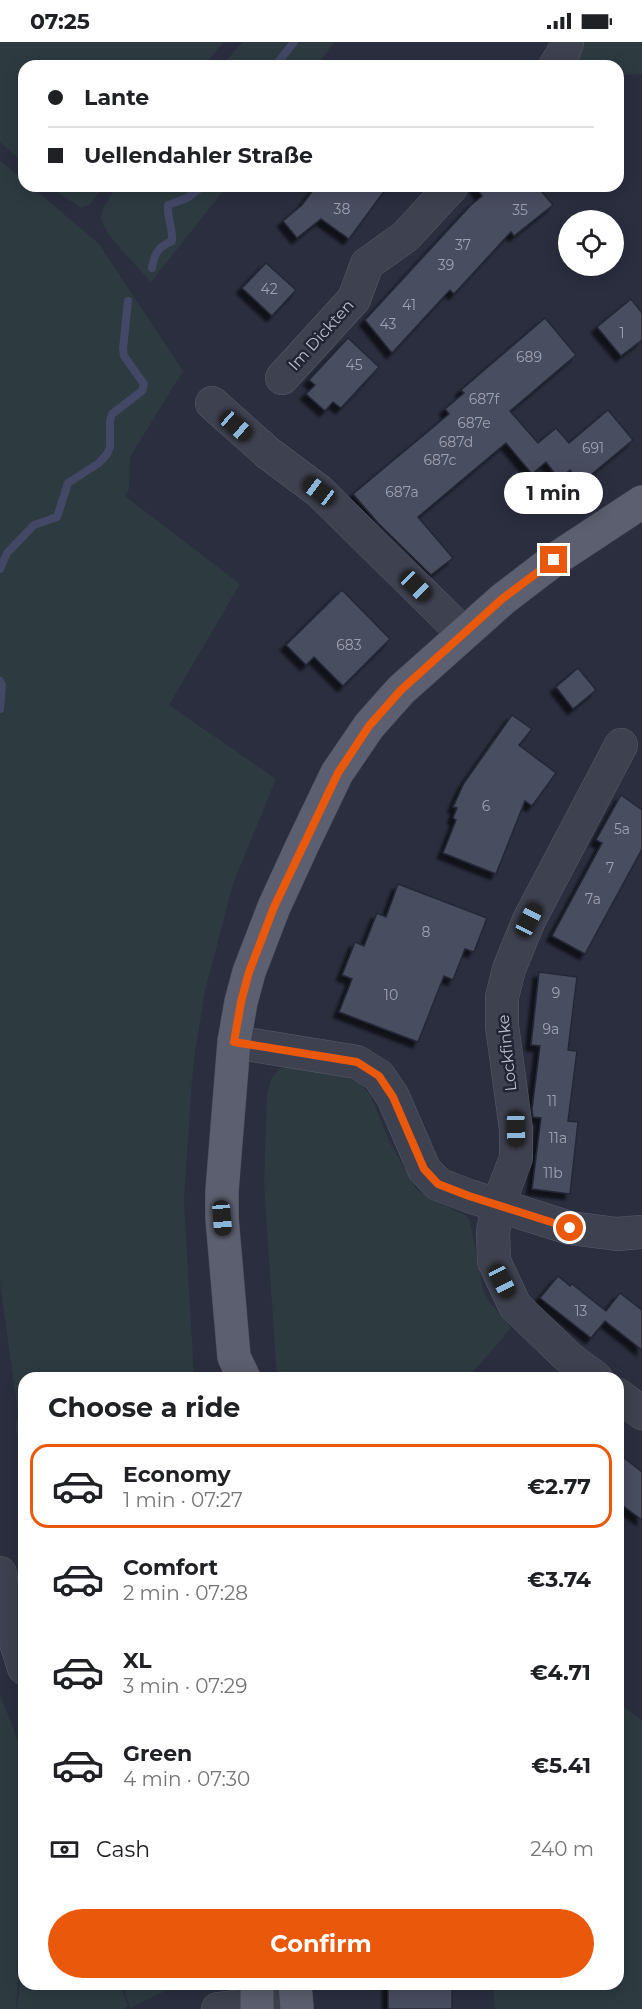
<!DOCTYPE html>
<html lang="en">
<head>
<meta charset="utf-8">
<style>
  :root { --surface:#fff; --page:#f6f6f6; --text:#202124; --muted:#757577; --line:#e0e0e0; --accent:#ea580c }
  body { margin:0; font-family:Montserrat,sans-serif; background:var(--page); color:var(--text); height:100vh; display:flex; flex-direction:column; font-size:22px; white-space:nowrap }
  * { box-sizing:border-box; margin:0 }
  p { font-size:20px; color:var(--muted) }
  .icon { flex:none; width:33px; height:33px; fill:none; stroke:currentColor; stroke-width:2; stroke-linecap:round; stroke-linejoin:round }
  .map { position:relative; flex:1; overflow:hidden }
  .panel { position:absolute; left:18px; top:1330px; width:606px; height:618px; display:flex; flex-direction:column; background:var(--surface); border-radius:18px; box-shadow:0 3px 15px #0003 }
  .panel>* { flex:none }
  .hud { position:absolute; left:18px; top:18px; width:606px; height:132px; border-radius:18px; box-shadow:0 3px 15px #0003; display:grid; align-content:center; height:132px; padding:0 30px; background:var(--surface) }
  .controls { position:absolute; left:558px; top:168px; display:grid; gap:12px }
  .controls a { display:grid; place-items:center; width:66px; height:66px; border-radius:50%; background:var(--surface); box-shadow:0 3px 15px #0003; font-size:30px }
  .end { position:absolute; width:27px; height:27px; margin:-14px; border:8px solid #ea580c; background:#fff; box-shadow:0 0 0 3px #fff }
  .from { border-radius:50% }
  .bubble { position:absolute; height:42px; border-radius:21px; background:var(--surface); box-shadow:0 3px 15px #0003; font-size:20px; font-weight:700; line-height:42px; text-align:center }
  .car { position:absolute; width:18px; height:36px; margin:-18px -9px; border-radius:8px; box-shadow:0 0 4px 2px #0007; background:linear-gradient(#222 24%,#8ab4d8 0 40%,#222 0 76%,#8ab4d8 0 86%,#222 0) }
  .hud b { display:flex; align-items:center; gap:21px; height:57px; font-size:22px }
  .hud b+b { border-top:2px solid var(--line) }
  .hud i { width:15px; height:15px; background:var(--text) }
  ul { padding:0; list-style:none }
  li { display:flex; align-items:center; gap:18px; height:84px; margin:0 12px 9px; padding:0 18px; border:3px solid transparent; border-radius:18px }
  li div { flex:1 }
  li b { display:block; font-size:22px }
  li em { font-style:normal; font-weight:700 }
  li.on { border-color:var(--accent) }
  li>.icon { width:54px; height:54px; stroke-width:1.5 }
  h2 { padding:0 30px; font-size:27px; line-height:72px }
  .pay { display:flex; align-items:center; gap:15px; height:66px; padding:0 30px; font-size:22px }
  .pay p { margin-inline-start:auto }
  .cta { display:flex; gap:12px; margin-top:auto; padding:12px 30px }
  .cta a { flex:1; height:69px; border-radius:36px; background:var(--accent); color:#fff; font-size:24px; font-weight:700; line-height:69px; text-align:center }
  .status { display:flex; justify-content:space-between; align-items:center; height:42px; padding:0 30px; background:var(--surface); direction:ltr }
  .status svg { height:16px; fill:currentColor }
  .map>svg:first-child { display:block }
  .green { fill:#2d3b41 }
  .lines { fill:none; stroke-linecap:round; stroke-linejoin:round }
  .stream { stroke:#424866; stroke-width:8 }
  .building { fill:#494e60; stroke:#242836; stroke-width:1.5; filter:url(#shadow) }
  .minor-casing { stroke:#585c69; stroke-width:34 }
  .major-casing { stroke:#474a58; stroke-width:34 }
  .minor { stroke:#3e414f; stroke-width:33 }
  .major { stroke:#5c5f6f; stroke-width:33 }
  .route { stroke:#ea580c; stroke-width:8 }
  .labels { text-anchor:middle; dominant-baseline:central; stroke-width:5; stroke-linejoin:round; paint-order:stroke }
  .number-label { font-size:14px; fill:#9ea1af }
  .street-label { font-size:16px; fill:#babdc9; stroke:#222634 }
</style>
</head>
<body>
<div class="status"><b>07:25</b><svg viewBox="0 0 49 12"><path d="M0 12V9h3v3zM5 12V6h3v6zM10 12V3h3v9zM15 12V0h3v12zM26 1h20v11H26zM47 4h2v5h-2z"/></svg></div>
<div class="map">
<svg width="642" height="1967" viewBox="0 0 642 1967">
  <defs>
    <filter id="shadow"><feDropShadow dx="-5.5" dy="5.5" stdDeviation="1.5" flood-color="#0009"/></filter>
  </defs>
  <rect width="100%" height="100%" fill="#2a2e3f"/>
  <!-- green -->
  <g class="green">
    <polygon points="0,0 224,0 203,24 24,24 24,122 0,100"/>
    <polygon points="243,0 334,0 317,24 221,24"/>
    <polygon points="579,0 642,0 642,32 618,33 618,24 570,24"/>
    <polygon points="0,119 24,138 24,144 31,144 99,202 183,329 130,415 129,447 125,454 240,542 169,663 276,737 233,842 205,949 195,1010 191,1050 184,1158 194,1336 24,1336 24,1442 15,1379 22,1378 19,1378 0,1241"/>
    <polygon points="49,144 104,144 90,162 81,166"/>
    <path d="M118,144H227L151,240C141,228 98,187 101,173C103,163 113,151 118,144Z"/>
    <polygon points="291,1023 327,1029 357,1039 370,1052 390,1101 417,1148 466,1174 470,1179 483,1248 490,1261 511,1286 468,1336 277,1336 264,1143 267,1052 271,1037 279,1027"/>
    <polygon points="0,1653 18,1698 24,1706 24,1942 120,1943 128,1964 123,1967 17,1967 20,1939 16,1918 18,1938 16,1967 0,1967"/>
    <polygon points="618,1660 642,1679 642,1967 495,1967 493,1943 618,1942"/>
    <polygon points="122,1942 178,1942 178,1943 130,1966"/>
  </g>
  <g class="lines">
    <!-- stream -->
    <g class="stream">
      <polyline points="275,24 294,0"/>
      <path d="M152,226C154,211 159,205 172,199C173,186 167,176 168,163L187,156L203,144"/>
      <polyline points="0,527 7,511 34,483 57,475 68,441 99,421 107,412 110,405 110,379 112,372 142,349 144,342 124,314 123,307 128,259"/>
      <polyline points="0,639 2,643 0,667"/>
    </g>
  </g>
  <!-- building -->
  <g class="building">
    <polygon points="316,144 388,144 349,197 321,177 297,196 283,179 302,163"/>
    <polygon points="475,144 537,144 553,163 514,194 511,190 454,252 450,248 392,311 365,278 471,163 482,154"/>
    <polygon points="266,221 296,248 272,274 242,246"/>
    <polygon points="631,257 642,271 642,298 621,314 597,285"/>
    <polygon points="545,276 576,313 510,369 538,401 556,386 569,401 608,368 633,398 581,441 570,428 559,437 546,420 532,432 506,401 418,475 453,516 431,533 378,481 353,452 449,372 445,367 464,351 461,348"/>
    <polygon points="348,296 379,325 341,366 333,360 325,369 306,352 315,343 309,338"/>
    <polygon points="342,548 390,597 343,644 314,615 306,623 286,603"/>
    <polygon points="578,626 596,648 573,667 556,645"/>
    <polygon points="512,673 532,687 519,703 556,731 532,764 525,759 496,832 443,811 456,778 453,776 457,766 453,765 464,741"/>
    <polygon points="621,753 642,768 642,807 585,912 552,894 602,801 596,798"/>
    <polygon points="398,842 487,876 474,910 465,907 453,938 444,934 418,1000 339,970 352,937 342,933 355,900 364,904 377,871 386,875"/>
    <polygon points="539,930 577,935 568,1008 577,1009 568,1079 578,1080 570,1152 532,1147 541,1076 533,1075 532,1067 540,1004 531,1003"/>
    <polygon points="558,1234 570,1244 572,1242 606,1269 620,1251 642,1268 642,1308 605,1279 591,1296 540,1256"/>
    <polygon points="618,1411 642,1430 642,1478 618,1460"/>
    <rect x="388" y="1942" width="64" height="25"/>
  </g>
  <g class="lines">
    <!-- minor casing -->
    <g class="minor-casing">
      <g id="minor">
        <polyline points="555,24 563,12 567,0"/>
        <polyline points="282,336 354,257 367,222 406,194 452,144"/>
        <polyline points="212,361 268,411 319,449 463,591"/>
        <polyline points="234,1000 357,1020 379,1034 393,1055 424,1127 438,1142 469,1154 570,1186 617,1192 642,1190"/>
        <polyline points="596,1336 568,1315 515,1264 494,1219 493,1190 498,1163 516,1116 516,1087 502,984 502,955 509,927 529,878 621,703"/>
        <polyline points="618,1353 642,1371"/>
        <polyline points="0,1531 7,1571 24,1626"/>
        <polyline points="218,1967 257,1962 297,1965"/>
      </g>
    </g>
    <!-- major casing -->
    <g class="major-casing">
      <g id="major">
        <polyline points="244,1336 234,1315 222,1176 222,1149 234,1000 241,960 249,930 274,865 302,804 337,731 369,684 401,648 503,557 554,518 642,460"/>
        <polyline points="257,1942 257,1967"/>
        <polyline points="295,1942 297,1967"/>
      </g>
    </g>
    <!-- minor -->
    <use href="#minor" class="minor"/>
    <!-- major -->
    <use href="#major" class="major"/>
  </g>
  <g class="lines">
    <!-- route -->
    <polyline class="route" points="554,518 502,557 401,648 369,684 338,731 274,865 249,930 241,960 234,1000 357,1020 379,1034 393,1055 424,1127 438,1142 469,1154 570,1186"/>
  </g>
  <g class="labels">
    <!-- number labels -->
    <g class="number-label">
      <text x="342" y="167">38</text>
      <text x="520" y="168">35</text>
      <text x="463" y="203">37</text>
      <text x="446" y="223">39</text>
      <text x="269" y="247">42</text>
      <text x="409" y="263">41</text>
      <text x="388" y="282">43</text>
      <text x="622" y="291">1</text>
      <text x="529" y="315">689</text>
      <text x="354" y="323">45</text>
      <text x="484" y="357">687f</text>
      <text x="474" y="381">687e</text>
      <text x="456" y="400">687d</text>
      <text x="593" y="406">691</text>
      <text x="440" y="418">687c</text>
      <text x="402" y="450">687a</text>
      <text x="349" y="603">683</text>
      <text x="486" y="764">6</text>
      <text x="622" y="787">5a</text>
      <text x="610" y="826">7</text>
      <text x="593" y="857">7a</text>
      <text x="426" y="890">8</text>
      <text x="556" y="951">9</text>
      <text x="391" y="953">10</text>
      <text x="551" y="987">9a</text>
      <text x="552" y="1059">11</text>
      <text x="558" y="1096">11a</text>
      <text x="553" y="1131">11b</text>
      <text x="581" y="1269">13</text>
    </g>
    <!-- street labels -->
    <g class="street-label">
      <text transform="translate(321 293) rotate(-48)">Im Dickten</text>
      <text transform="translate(507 1011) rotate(-96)">Lockfinke</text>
    </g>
  </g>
</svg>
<div class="controls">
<a><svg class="icon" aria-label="locate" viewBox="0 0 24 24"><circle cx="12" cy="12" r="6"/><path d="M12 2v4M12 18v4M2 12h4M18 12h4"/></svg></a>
</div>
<i class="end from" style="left:570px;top:1186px"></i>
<i class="end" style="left:554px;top:518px"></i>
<div class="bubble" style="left:504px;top:430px;width:99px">1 min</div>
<i class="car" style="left:236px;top:384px;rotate:131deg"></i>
<i class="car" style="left:319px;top:449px;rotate:307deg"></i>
<i class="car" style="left:416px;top:544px;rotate:135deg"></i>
<i class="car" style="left:529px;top:878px;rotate:27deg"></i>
<i class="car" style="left:516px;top:1087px;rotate:179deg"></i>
<i class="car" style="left:222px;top:1176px;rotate:175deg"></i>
<i class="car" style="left:502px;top:1239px;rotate:153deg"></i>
<div class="hud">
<b><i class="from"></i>Lante</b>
<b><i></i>Uellendahler Straße</b>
</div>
<section class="panel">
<h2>Choose a ride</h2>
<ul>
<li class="on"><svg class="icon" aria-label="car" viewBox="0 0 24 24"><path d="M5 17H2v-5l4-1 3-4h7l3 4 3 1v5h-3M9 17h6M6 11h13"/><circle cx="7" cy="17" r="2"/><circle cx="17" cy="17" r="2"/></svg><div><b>Economy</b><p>1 min · 07:27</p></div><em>€2.77</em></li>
<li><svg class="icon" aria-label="car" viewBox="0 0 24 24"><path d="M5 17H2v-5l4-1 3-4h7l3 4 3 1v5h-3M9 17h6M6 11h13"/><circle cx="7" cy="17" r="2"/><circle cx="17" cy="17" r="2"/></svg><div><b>Comfort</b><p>2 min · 07:28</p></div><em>€3.74</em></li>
<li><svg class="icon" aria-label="car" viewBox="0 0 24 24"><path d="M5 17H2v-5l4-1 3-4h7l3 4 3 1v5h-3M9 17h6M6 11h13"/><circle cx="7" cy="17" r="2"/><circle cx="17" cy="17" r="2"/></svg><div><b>XL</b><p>3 min · 07:29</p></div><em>€4.71</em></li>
<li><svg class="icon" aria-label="car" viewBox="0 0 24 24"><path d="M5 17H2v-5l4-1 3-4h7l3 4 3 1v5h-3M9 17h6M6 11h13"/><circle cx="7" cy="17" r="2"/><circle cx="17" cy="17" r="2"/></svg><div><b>Green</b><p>4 min · 07:30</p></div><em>€5.41</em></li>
</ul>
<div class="pay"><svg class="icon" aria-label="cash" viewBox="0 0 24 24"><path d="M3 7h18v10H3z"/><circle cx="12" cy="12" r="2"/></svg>Cash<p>240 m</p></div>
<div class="cta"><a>Confirm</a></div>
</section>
</div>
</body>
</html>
